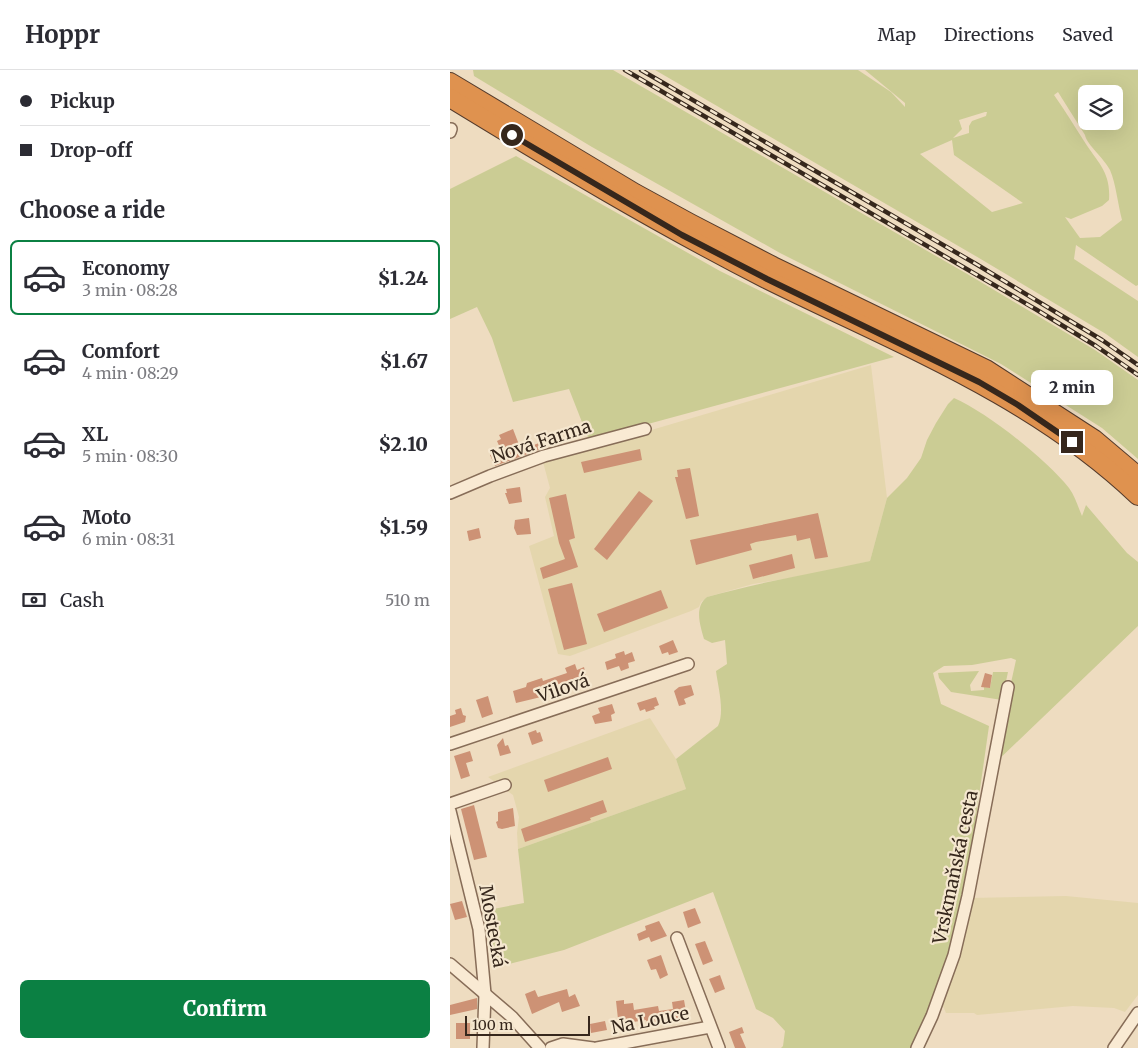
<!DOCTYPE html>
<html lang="en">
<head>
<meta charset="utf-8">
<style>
  :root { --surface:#fff; --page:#f7f7f7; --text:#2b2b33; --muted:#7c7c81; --line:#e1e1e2; --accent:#0b8043 }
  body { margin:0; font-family:Merriweather,serif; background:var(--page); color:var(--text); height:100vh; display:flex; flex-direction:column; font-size:19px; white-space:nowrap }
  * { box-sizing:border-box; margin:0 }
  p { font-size:16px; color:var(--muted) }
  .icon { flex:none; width:28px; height:28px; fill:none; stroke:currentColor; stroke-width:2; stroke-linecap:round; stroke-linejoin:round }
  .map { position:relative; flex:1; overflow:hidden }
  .sheet { display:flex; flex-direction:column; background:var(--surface); width:450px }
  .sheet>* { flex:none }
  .top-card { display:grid; align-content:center; height:110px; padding:0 20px; background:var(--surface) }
  .tools { position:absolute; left:628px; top:15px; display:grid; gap:10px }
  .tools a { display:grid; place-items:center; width:45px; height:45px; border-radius:8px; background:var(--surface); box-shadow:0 5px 20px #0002; font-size:25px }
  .scale { position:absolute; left:15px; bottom:12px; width:125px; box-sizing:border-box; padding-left:5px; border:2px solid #36271c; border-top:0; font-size:14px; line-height:18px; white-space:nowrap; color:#36271c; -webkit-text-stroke:4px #f5e7cf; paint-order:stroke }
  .end { position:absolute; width:22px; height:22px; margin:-11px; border:6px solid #36271c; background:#fff; box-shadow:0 0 0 2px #fff }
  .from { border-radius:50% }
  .bubble { position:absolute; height:35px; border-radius:8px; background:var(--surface); box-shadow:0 5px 20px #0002; font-size:16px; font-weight:800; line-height:35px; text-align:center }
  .top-card b { display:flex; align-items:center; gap:18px; height:48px; font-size:19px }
  .top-card b+b { border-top:1px solid var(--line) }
  .top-card i { width:12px; height:12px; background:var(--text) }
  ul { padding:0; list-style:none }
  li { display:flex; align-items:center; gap:15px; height:75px; margin:0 10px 8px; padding:0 10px; border:2px solid transparent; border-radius:8px }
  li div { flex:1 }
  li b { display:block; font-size:19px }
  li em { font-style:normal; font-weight:800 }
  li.on { border-color:var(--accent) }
  li>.icon { width:45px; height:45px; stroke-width:1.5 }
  h2 { padding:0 20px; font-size:22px; line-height:60px }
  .pay { display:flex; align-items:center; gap:12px; height:55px; padding:0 20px; font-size:19px }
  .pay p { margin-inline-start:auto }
  .primary-button { display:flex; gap:10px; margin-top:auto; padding:10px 20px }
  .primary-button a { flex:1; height:58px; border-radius:8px; background:var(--accent); color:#fff; font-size:20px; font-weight:800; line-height:58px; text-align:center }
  header { display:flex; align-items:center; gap:30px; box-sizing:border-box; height:70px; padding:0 25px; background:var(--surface); border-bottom:1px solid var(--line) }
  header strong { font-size:24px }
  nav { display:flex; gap:28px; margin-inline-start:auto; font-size:18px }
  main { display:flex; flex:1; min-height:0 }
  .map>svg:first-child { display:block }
  .farmland { fill:#e4d6ad }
  .green { fill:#cbcc94; fill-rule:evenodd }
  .building { fill:#cd9275 }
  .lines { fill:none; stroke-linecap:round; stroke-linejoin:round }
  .minor-casing { stroke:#876d58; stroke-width:14 }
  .highway-casing { stroke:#543b2c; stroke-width:20 }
  .minor { stroke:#f9ead3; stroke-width:11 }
  .highway { stroke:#df924f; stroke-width:18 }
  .rail-casing { stroke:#36271c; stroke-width:4.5 }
  .rail { stroke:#f5e7cf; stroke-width:2.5; stroke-dasharray:8; stroke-linecap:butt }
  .route { stroke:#36271c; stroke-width:6 }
  .labels { text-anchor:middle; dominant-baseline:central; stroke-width:4.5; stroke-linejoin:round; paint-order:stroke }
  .street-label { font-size:18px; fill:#36271c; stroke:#f5e7cf }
</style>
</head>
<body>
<header>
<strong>Hoppr</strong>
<nav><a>Map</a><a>Directions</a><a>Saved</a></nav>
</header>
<main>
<section class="sheet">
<div class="top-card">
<b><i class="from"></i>Pickup</b>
<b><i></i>Drop-off</b>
</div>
<h2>Choose a ride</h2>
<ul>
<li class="on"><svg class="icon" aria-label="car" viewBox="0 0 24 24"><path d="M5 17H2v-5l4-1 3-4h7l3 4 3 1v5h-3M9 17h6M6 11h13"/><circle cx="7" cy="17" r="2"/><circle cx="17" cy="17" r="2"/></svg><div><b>Economy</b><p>3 min · 08:28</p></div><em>$1.24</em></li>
<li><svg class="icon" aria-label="car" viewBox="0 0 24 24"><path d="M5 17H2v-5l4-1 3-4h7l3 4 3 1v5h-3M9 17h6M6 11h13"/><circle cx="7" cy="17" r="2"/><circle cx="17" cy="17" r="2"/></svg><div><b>Comfort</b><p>4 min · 08:29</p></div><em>$1.67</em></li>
<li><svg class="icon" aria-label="car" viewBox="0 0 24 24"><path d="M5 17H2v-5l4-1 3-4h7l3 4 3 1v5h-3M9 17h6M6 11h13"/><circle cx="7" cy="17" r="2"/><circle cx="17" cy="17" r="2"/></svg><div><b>XL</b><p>5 min · 08:30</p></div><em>$2.10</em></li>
<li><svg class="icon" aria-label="car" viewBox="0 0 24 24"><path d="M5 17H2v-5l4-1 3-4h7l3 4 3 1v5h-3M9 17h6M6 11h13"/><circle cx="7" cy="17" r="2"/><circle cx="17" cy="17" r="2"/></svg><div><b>Moto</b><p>6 min · 08:31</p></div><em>$1.59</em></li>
</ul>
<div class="pay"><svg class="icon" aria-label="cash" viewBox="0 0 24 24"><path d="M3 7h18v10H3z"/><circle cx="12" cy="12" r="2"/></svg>Cash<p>510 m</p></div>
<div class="primary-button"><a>Confirm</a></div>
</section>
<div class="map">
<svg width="688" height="978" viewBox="0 0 688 978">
  <rect width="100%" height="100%" fill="#eedcc0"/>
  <!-- farmland -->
  <g class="farmland">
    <polygon points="421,295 437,428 420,491 365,504 303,514 257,527 251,532 249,537 241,541 120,586 108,584 79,476 104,466 95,427 100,418 93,392"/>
    <polygon points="200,648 226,689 236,719 68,779 67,763 69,747 63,725 38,707"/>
    <polygon points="616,826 688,833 688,925 675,942 664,938 623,936 527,945 524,943 496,943 493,936 520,828"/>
  </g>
  <!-- green -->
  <g class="green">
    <polygon points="23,0 163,0 519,205 645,280 688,310 688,389 652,358 551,294 330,183 142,77 24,6"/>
    <path d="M205,0H408L441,22L455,37V33L415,0H688V215L686,216L626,175L624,189L688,231V287L656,264L529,188ZM608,22L635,65C637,75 654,88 660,100C666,114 668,135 672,150L650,167L630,168L615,147L621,149L652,136L659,130C661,102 648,93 634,71C624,56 615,40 604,25ZM636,24H664V51H636ZM535,42H537L536,46L522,51L519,56V63L503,68L512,59L509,50ZM502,70L504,85L573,133L542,142L470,84Z"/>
    <polygon points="66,86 270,201 444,287 139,370 119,319 63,332 42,268 27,237 0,249 0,119"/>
    <path d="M504,328C538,343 596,389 619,418C625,426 628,437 632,446L636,435L677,483L688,492V556L543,695L566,590L561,588L522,595L494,596L483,603L491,634L539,656L521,782L505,861L498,893L480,946H475L460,978H331L333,976L335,961L323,948L306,939L263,822L114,880L43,898L33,841L74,833L68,779L236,719L226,689L268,656C275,641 268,617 266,601L277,594L275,570L262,573L254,569C250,555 244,537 257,527C310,512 365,503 420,491L437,428L457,408L471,388L477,370L486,353L498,334Z"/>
    <polygon points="529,601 520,615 521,621 534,620 534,617 540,618 543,602 558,602 552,630 501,622 489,608 488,603"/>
  </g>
  <!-- building -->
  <g class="building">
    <polygon points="63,359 71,380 89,373 91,379 45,396 40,385 51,380 47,371 51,369 49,365"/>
    <polygon points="190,379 192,390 134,403 131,392"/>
    <polygon points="240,398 249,446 236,449 225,407 228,407 227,400"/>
    <polygon points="70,417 72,432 59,434 55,423 57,423 56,419"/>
    <polygon points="189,421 203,431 157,490 144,479"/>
    <polygon points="116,424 125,468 119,470 128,497 93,509 90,498 115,489 109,473 99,428"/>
    <polygon points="368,443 378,487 365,489 360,468 347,471 346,465 306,472 300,474 302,480 246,495 240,470"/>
    <polygon points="79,448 81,464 67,465 64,458 65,450"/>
    <polygon points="29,458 31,468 19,471 17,461"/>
    <polygon points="342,484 345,498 303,509 299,495"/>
    <polygon points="122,513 137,574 114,580 98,519"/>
    <polygon points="211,520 218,538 154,562 147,544"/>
    <polygon points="223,570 228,582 219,585 218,582 212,584 209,576"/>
    <polygon points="174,581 175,585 182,582 185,591 178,593 179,598 171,601 169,596 157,600 155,592 166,588 165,584"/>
    <polygon points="125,594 127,600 134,597 136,606 130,608 132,613 121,617 119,611 89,620 91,627 66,633 63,621 76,617 77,613 92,608 93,611 117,603 115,598"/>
    <polygon points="535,603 542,605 540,618 531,617"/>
    <polygon points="241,615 244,625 234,629 236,634 229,636 224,621 229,617"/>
    <polygon points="38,626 43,644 32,648 26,630"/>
    <polygon points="206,627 209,635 204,637 205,639 196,642 195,639 190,641 187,633"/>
    <polygon points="162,634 165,643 161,645 162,651 145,654 142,646 150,643 148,638"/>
    <polygon points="11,638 13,645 16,646 15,652 0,657 0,646 6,644 5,640"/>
    <polygon points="86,660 87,663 90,662 93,671 82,675 78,663"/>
    <polygon points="53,668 55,676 58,675 61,683 50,686 47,675"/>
    <polygon points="20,681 23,691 16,693 20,706 11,709 4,686"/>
    <polygon points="158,687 162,699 98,722 94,710"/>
    <polygon points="153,730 157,742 140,748 141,750 75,772 71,759"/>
    <polygon points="24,735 37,787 24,790 11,739"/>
    <polygon points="63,738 65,756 52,759 48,758 46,752 48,751 48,742"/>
    <polygon points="12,831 17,847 5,850 0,834"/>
    <polygon points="245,838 251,853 238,858 233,842"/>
    <polygon points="209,851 217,866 201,872 199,867 189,871 187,864 196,860 195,856"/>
    <polygon points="255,871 263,891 253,895 245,874"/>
    <polygon points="211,885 218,905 210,909 206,899 201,900 197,890"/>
    <polygon points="270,905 275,919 265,923 259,909"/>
    <polygon points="117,919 119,927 125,924 130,936 112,942 109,932 82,944 75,924 85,920 88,927"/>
    <polygon points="27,928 27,939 0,945 0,935"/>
    <polygon points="174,930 174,934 183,933 184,940 208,936 209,941 223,939 222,932 234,930 237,947 197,953 196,950 177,953 178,957 169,958 166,931"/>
    <polygon points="155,951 157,960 141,963 140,954"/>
    <rect x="6" y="953" width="14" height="16"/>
    <polygon points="292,957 294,963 290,964 296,978 285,978 279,962"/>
  </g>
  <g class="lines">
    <!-- minor casing -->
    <g class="minor-casing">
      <g id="minor">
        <polyline points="0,62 1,59"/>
        <polyline points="0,423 40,406 94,386 195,359"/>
        <polyline points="0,674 238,594"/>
        <polyline points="0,734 55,715"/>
        <polyline points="0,741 29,859 35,924 33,978"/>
        <polyline points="227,868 269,978"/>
        <polyline points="0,894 62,947 90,978"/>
        <polyline points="101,978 113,974 143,978"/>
        <polyline points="147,978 260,957"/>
        <polyline points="467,978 482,946 504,885 518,826 558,617"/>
        <polyline points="664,978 688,943"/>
      </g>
    </g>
    <!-- highway casing -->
    <g class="highway-casing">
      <g id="highway">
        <polyline points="0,12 185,123 240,153 323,196 536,299 644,369 688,406"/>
        <path d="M0,28C103,91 208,154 316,209C445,273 582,325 688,426"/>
      </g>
    </g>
    <!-- minor -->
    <use href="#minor" class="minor"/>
    <!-- highway -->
    <use href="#highway" class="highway"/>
    <!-- rail casing -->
    <g class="rail-casing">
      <g id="rail">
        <polyline points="175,0 587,240 646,276 688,305"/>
        <polyline points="191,0 526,194 652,270 688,295"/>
      </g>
    </g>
    <!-- rail -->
    <use href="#rail" class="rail"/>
  </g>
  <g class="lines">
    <!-- route -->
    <polyline class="route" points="62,65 232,165 317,209 529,312 568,335 622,372"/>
  </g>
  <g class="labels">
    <!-- street labels -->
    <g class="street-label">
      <text transform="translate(91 371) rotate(-18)">Nová Farma</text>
      <text transform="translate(113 618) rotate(-19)">Vilová</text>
      <text transform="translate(505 797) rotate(-78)">Vrskmaňská cesta</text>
      <text transform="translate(43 856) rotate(80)">Mostecká</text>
      <text transform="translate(200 950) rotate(-11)">Na Louce</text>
    </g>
  </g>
</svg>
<div class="tools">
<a><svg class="icon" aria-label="layers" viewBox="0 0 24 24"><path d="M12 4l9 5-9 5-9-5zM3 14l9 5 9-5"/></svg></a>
</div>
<div class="scale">100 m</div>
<i class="end from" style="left:62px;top:65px"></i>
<i class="end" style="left:622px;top:372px"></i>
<div class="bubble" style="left:581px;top:300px;width:82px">2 min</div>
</div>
</main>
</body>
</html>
